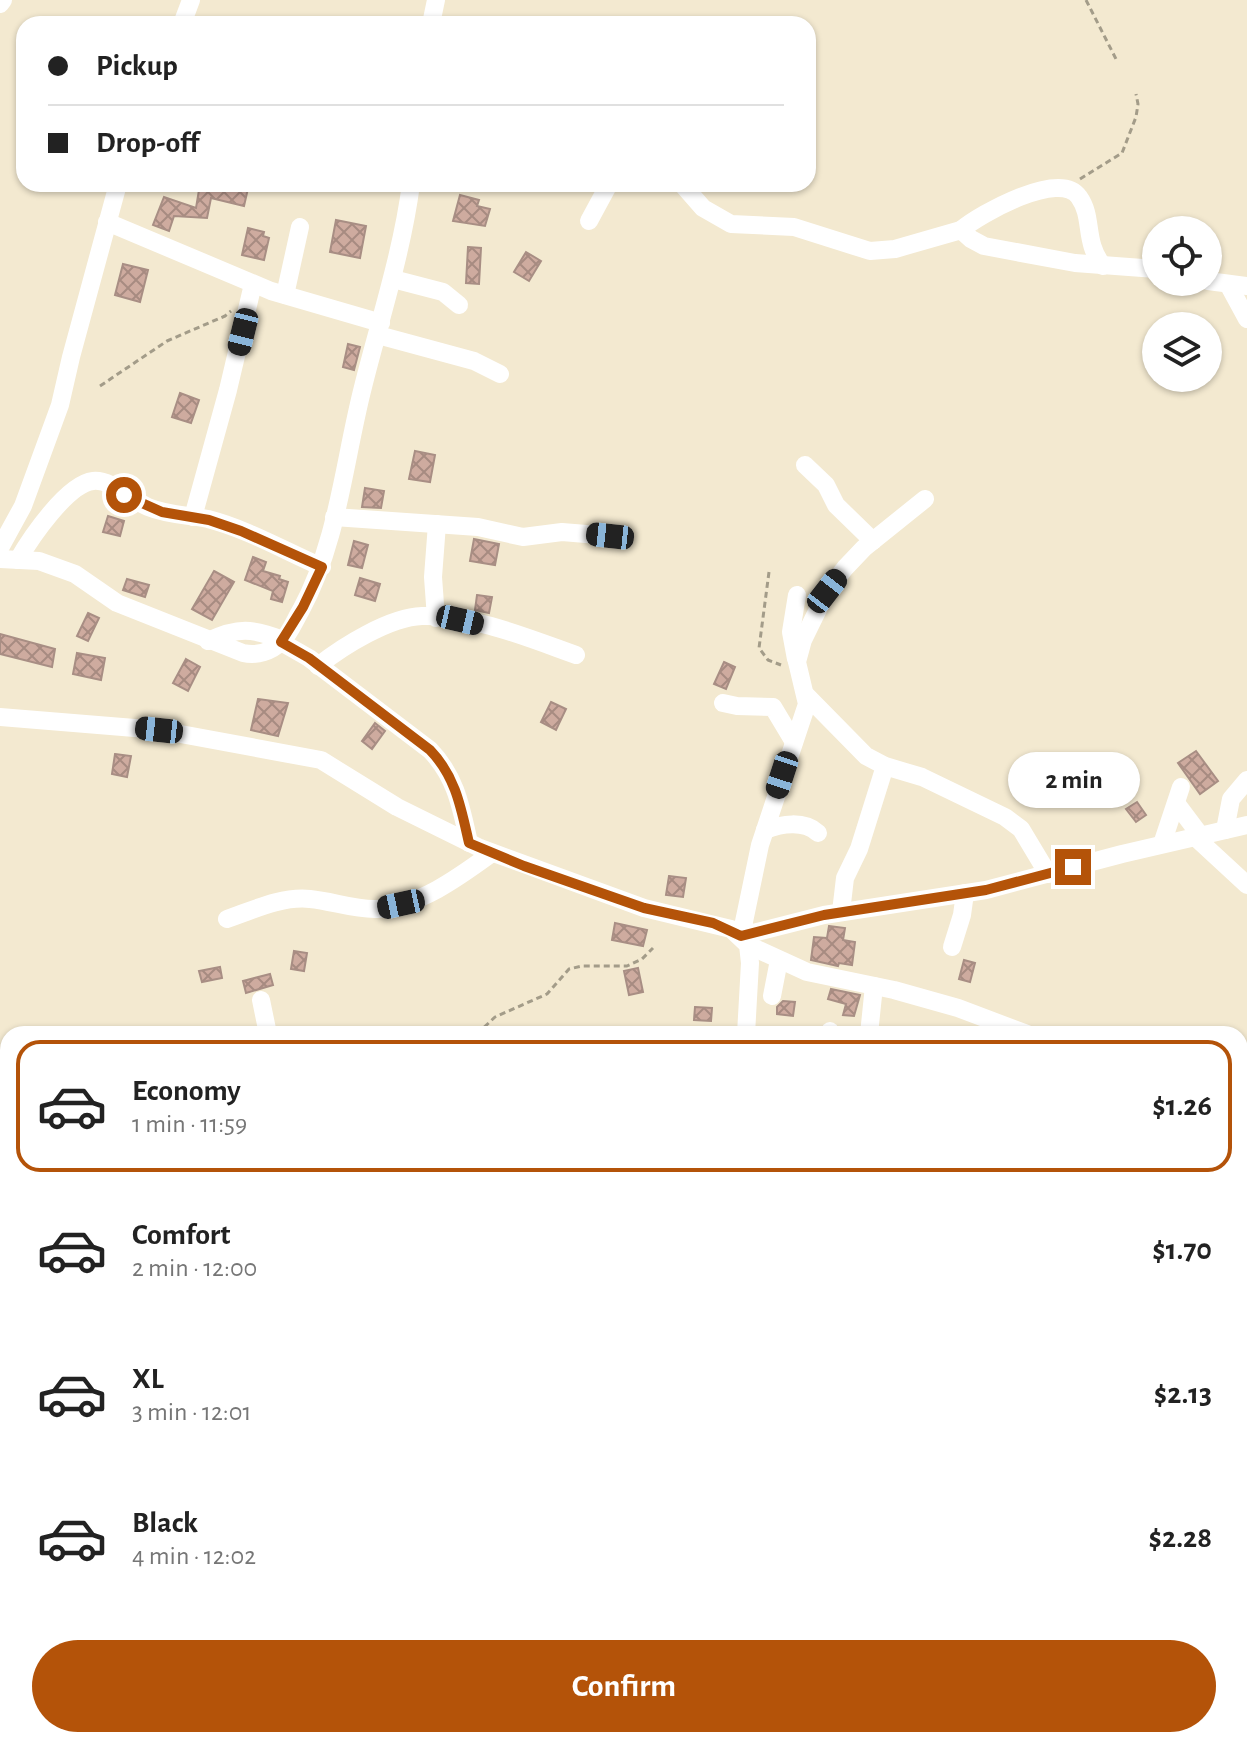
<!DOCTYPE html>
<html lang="en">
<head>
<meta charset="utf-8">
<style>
  :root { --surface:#fff; --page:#f6f6f6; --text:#222; --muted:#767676; --line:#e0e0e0; --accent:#b45309 }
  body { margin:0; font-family:"Alegreya Sans",sans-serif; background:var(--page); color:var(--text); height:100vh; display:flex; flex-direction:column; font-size:30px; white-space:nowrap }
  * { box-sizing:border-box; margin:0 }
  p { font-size:26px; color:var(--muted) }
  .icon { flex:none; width:44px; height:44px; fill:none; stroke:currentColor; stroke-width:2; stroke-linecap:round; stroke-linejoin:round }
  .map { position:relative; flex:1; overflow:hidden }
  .panel { position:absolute; left:0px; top:1026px; width:1248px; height:722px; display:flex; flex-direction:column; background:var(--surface); border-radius:24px 24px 0 0; box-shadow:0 2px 6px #0004 }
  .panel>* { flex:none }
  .guide { position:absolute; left:16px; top:16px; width:800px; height:176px; border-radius:24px; box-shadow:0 2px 6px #0004; display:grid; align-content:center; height:176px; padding:0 32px; background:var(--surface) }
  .fabs { position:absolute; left:1142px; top:216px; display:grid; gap:16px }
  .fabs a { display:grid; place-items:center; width:80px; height:80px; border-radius:50%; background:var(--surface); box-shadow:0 2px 6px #0004; font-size:40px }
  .end { position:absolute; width:36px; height:36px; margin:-18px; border:10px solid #b45309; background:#fff; box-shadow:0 0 0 4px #fff }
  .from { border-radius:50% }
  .bubble { position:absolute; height:56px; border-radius:28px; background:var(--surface); box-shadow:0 2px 6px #0004; font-size:26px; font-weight:600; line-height:56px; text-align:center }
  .car { position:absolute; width:24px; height:48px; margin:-24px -12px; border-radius:10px; box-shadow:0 0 6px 2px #0007; background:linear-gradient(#222 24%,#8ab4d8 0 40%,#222 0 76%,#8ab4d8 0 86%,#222 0) }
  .guide b { display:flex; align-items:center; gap:28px; height:76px; font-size:30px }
  .guide b+b { border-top:2px solid var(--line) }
  .guide i { width:20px; height:20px; background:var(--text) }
  ul { padding:14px 0 0; list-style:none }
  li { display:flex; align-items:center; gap:24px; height:132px; margin:0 16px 12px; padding:0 16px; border:4px solid transparent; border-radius:24px }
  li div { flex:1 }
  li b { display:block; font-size:30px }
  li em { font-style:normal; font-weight:600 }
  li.on { border-color:var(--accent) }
  li>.icon { width:72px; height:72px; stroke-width:1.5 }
  .button { display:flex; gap:16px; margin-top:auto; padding:16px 32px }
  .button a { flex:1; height:92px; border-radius:48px; background:var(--accent); color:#fff; font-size:32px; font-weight:600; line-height:92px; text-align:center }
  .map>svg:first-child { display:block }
  .building { fill:url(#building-cross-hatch); stroke:#a88e84; stroke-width:2 }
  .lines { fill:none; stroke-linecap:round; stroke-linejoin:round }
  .path { stroke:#a39c89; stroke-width:3; stroke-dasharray:6 4; stroke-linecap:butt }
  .minor { stroke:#fff; stroke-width:18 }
  .route { stroke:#b45309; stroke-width:10 }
</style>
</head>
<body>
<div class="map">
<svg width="1247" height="1747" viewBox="0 0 1247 1747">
  <defs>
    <pattern id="building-cross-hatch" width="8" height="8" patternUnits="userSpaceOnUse" patternTransform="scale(2)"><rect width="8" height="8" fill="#ceab9f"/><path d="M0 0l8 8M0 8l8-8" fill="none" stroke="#a78b81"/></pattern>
  </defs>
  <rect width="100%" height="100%" fill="#f3e9d0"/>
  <!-- building -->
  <g class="building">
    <polygon points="200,184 249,184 244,206 211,198 207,218 174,216 169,231 153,225 164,197 196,208"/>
    <polygon points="460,195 479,200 477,206 490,209 485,226 453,221"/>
    <polygon points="336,220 366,226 360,258 330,252"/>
    <polygon points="248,228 264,232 263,236 269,238 264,260 242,255"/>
    <polygon points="468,247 481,248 479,284 466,283"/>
    <polygon points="526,252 541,261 529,281 514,272"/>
    <polygon points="123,264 148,270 140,302 115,295"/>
    <polygon points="348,344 360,347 354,370 343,367"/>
    <polygon points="180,393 199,400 191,423 172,417"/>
    <polygon points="415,451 435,455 430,482 409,479"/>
    <polygon points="365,488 384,491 381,508 362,507"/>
    <polygon points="108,516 124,521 120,536 103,532"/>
    <polygon points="474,539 499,544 495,565 470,561"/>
    <polygon points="354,541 368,545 362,568 348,565"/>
    <polygon points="253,557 266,562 263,571 280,576 279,579 288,582 282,602 271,599 273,591 245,580"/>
    <polygon points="214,571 234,582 212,620 192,609"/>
    <polygon points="360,578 380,584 375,601 355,595"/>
    <polygon points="127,579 149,585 145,597 123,590"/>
    <polygon points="477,595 492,597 489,613 475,610"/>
    <polygon points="88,613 99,618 88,641 77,636"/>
    <polygon points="0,634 55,649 52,667 0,654"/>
    <polygon points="77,653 105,658 101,680 73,674"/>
    <polygon points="186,659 200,667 188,691 173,683"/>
    <polygon points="724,662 735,667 726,689 714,684"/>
    <polygon points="258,699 288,703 278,736 251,730"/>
    <polygon points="551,702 566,709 556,730 541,722"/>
    <polygon points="375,723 385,731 372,749 362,741"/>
    <polygon points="1196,751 1218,781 1200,794 1178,763"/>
    <polygon points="115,754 131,756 127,777 112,774"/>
    <polygon points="1137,802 1146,815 1136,822 1126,809"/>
    <polygon points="669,876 686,878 683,897 666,895"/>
    <polygon points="615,923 647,930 643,946 612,940"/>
    <polygon points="829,926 845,928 843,940 855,942 852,965 839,963 838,966 811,960 814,937 827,938"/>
    <polygon points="294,951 307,953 304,971 291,969"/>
    <polygon points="964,960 975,963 970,982 959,979"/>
    <polygon points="220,967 222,978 202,982 199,971"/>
    <polygon points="638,968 643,992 629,995 624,971"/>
    <polygon points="270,974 273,985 246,993 243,981"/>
    <polygon points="831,989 860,995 854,1016 843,1015 846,1004 828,999"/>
    <polygon points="783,1001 795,1002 793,1016 777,1014 777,1007"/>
    <polygon points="695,1007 712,1008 711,1021 694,1020"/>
  </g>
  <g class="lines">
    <!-- path -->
    <g class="path">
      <polyline points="1086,0 1116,59"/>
      <polyline points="1080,179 1122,153 1136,117 1138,104 1136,94"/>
      <polyline points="100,386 167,341 225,316 231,311"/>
      <polyline points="769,572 759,648 768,660 781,665"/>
      <polyline points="477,1034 495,1017 547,994 569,969 582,966 627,966 642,959 653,948"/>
      <polyline points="1240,1600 1247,1596"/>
    </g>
    <!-- minor -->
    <g class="minor">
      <polyline points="0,4 3,0"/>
      <polyline points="182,24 191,0"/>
      <polyline points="431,24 436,0"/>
      <polyline points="682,184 703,208 731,224 794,227 870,251 895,249 961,230 971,239 984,246 1075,263 1156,269"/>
      <polyline points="589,221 609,184"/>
      <polyline points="107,222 271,291 381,323"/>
      <path d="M961,230C980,214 1060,169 1079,197C1094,218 1083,241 1103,266"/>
      <polyline points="393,279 443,292 459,305"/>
      <polyline points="1208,281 1247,286"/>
      <polyline points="1228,284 1247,319"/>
      <polyline points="285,295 300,227"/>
      <polyline points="378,335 474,361 500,374"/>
      <polyline points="805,465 826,485 836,505 873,541"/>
      <polyline points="925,499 864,548 845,568 827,591 803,640 797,662 807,704 760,845 741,936 824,915 986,890 1122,854 1247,825"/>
      <polyline points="193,517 228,390 253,284"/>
      <polyline points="334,517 478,527 523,537 562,532 610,536"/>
      <polyline points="0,548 23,506 60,405 71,357 118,184"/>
      <path d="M0,559L39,561L75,574L117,603L243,653C257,656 271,652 282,641C290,633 295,620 301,610C338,542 344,461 363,387C380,319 402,253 411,184"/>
      <path d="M18,560C30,539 67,484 93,481C111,479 131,500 148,507C167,515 188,515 208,519C247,529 285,551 322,567"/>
      <polyline points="436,618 433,577 437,524"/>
      <path d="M208,641C238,627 252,628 283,640"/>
      <path d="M281,642L309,658L430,750C456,777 461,807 469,843"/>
      <polyline points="796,659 791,632 797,595"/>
      <path d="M318,666C343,646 390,617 422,616C471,614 531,639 576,655"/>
      <polyline points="807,696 866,756 885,766 922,777 1005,817 1021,829 1048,874"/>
      <polyline points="723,703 737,706 773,707 794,742"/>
      <polyline points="0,717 159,730 321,760 397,807 480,848 644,908 731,929 748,945 750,963 746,1034"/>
      <polyline points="1176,803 1200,835"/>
      <path d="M765,830C781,824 804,820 818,833"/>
      <polyline points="1225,830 1231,799 1247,780"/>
      <polyline points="1194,836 1247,885"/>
      <polyline points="1162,844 1181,787"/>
      <polyline points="841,912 845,878 859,849 885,766"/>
      <path d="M227,919C253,910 282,896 310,899C332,901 355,910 377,909C420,906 459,877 492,853"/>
      <polyline points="748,945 807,972 894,990 958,1008 1027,1034"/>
      <polyline points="952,947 962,915 965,893"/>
      <polyline points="772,996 779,960"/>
      <polyline points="261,1000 268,1034"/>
      <polyline points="830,1031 830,1034"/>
      <polyline points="869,1034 874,986"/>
      <polyline points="0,1090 8,1089"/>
      <polyline points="1240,1129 1247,1133"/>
      <polyline points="0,1161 8,1161"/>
      <polyline points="0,1247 8,1240"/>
      <polyline points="0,1275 8,1266"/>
      <polyline points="0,1363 8,1361"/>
      <polyline points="0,1553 8,1556"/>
      <polyline points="1240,1715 1247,1731"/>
      <polyline points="644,1740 644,1747"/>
      <polyline points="969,1740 998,1747"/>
      <polyline points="917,1747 918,1740"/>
      <polyline points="1190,1747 1197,1740"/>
    </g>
  </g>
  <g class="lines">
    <!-- route -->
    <path class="route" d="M124,495L162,512L209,520L241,531L322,567L303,607L281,642L309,658L430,750C456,777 461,808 469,843L524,866L644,908L713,923L741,936L824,915L986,890L1073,867"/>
  </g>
</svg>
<div class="fabs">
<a><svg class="icon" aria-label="locate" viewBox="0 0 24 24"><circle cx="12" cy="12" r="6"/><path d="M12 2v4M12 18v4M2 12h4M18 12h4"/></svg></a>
<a><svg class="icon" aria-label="layers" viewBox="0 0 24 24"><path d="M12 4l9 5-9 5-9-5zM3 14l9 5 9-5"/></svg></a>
</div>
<i class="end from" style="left:124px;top:495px"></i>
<i class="end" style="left:1073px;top:867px"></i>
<div class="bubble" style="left:1008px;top:752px;width:132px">2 min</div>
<i class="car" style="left:243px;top:332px;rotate:194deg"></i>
<i class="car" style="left:610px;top:536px;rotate:276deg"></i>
<i class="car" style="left:827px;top:591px;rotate:38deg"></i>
<i class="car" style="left:460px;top:620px;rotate:103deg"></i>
<i class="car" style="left:159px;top:730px;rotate:276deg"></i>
<i class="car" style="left:782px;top:775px;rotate:198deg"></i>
<i class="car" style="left:401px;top:904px;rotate:258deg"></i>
<div class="guide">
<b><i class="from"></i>Pickup</b>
<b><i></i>Drop-off</b>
</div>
<section class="panel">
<ul>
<li class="on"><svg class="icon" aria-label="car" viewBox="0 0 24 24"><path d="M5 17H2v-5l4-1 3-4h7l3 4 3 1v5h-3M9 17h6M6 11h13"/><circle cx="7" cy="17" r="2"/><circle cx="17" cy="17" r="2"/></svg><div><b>Economy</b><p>1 min · 11:59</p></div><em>$1.26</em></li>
<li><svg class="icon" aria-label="car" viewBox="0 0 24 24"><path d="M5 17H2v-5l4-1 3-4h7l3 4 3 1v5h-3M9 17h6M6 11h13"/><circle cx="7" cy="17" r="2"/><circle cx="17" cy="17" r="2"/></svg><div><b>Comfort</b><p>2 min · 12:00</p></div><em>$1.70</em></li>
<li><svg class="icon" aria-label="car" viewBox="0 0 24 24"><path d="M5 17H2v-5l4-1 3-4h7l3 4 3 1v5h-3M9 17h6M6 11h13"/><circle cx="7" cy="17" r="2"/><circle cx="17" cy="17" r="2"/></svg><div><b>XL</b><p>3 min · 12:01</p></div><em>$2.13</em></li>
<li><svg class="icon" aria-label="car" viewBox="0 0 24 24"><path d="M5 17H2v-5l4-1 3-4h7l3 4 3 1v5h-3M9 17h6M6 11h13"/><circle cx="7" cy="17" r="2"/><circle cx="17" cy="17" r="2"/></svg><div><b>Black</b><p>4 min · 12:02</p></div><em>$2.28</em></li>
</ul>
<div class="button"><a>Confirm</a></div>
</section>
</div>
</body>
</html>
